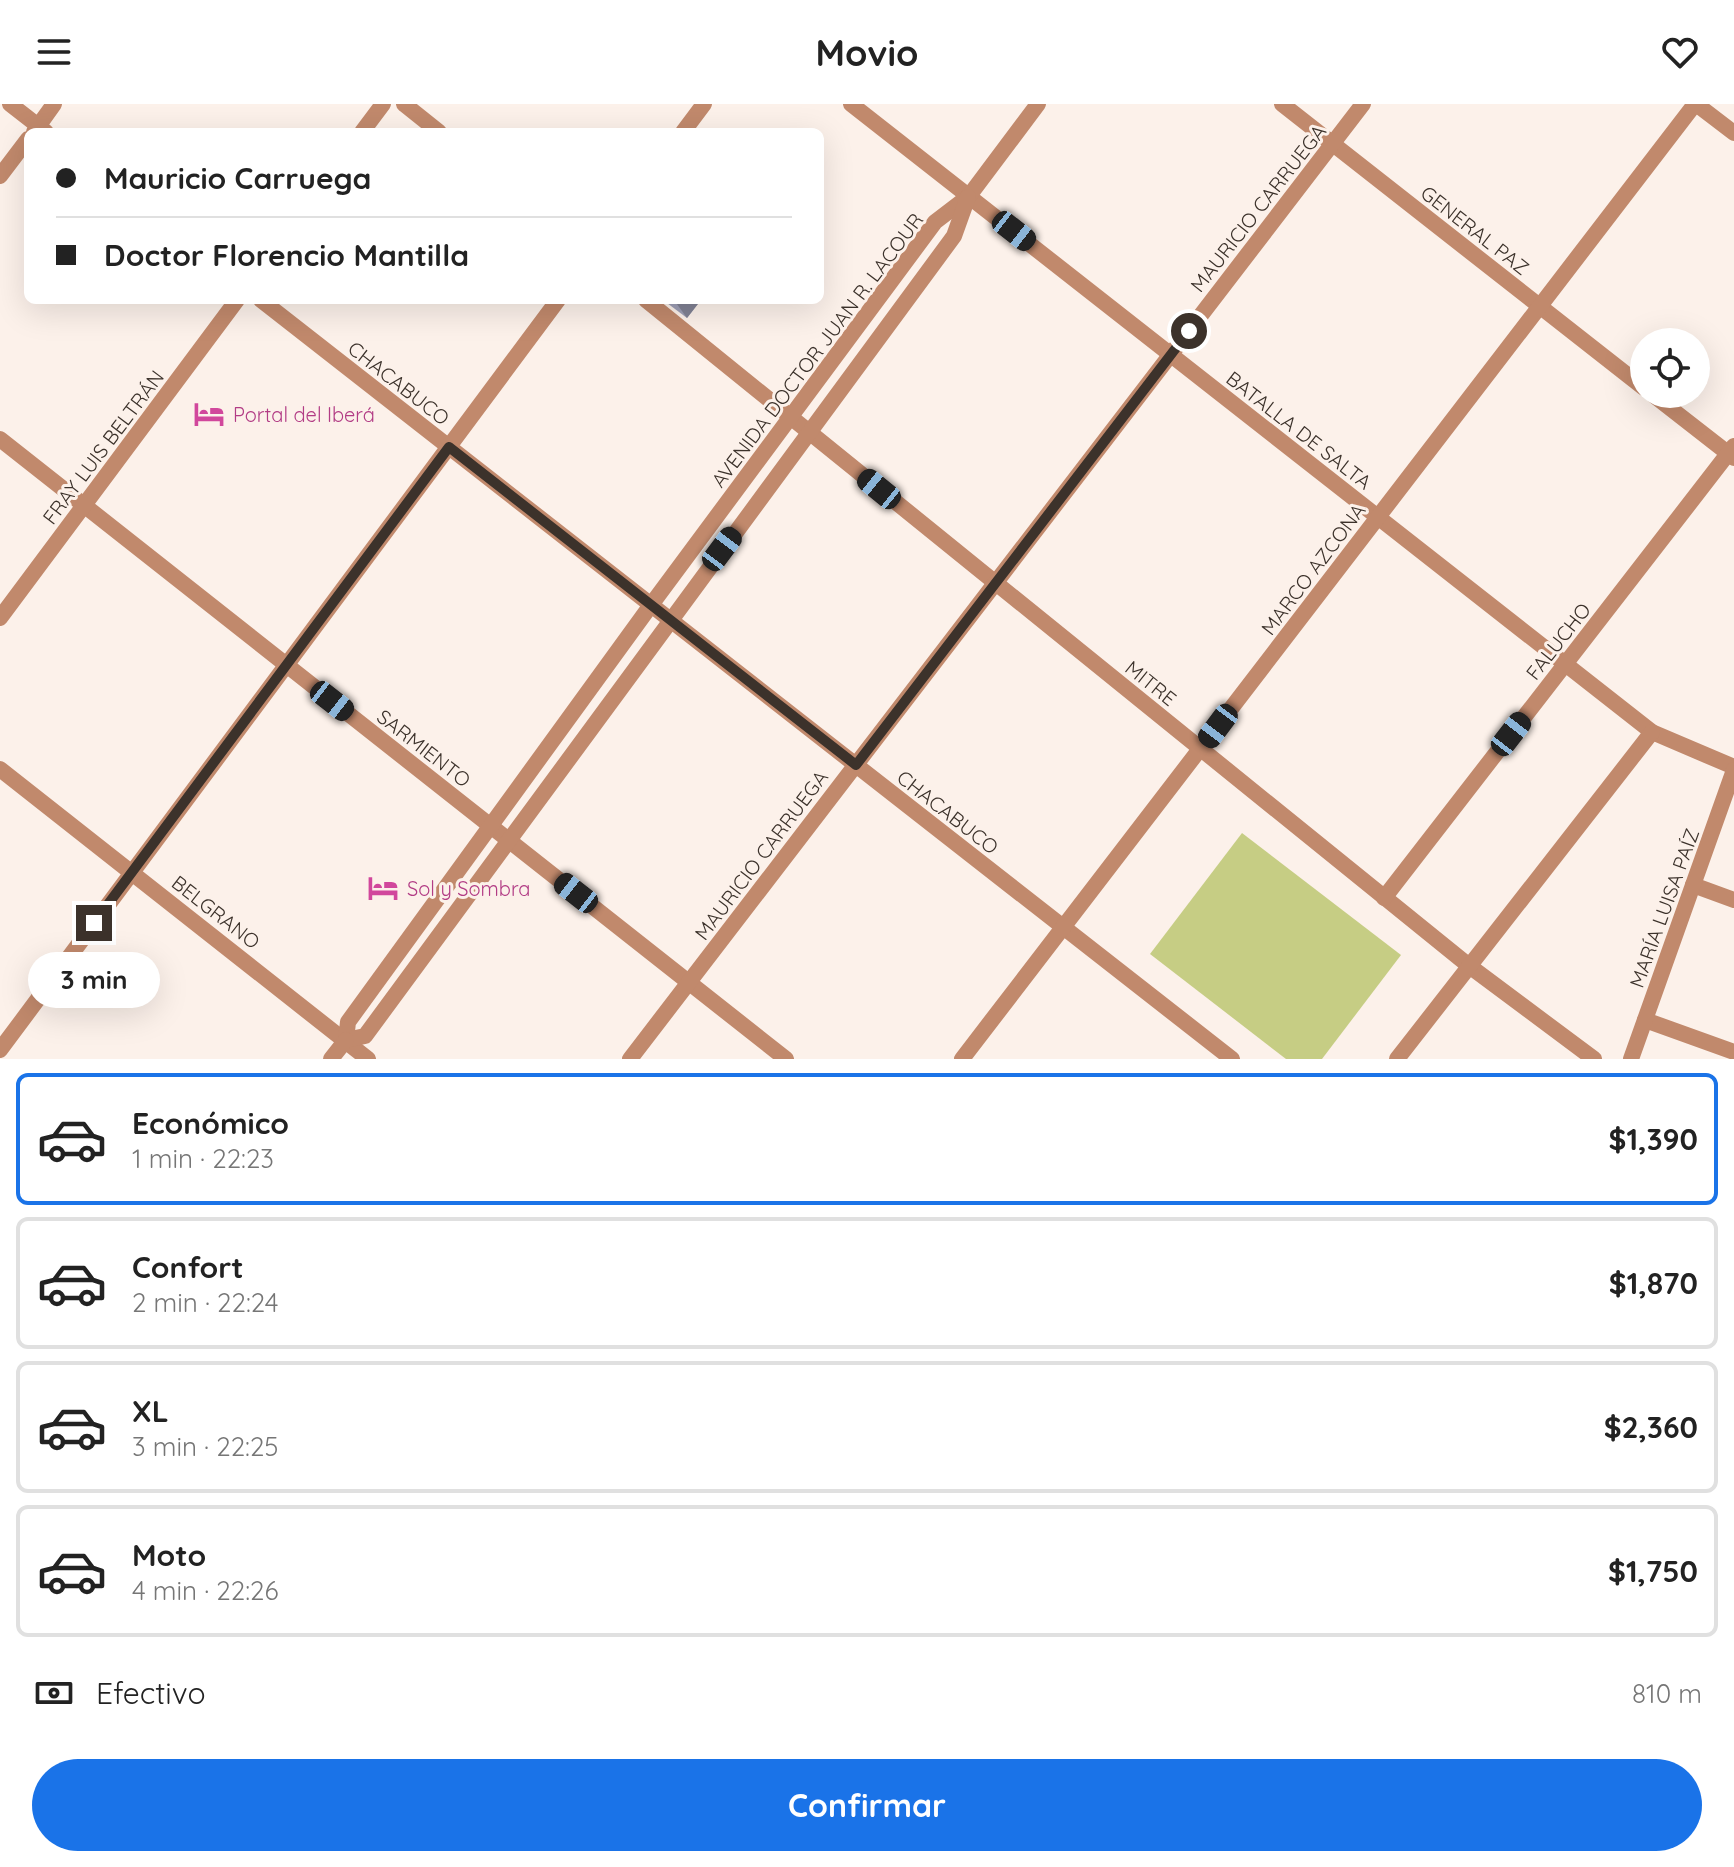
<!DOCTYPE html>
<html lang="es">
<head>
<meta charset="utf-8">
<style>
  :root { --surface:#fff; --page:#f6f6f6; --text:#222; --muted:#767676; --line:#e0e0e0; --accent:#1a73e8 }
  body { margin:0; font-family:Quicksand,sans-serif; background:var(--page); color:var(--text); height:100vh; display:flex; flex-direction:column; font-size:30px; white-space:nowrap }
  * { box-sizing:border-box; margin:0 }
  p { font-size:26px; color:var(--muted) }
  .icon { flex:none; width:44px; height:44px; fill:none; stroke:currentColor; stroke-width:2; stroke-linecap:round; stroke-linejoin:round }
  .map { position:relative; height:955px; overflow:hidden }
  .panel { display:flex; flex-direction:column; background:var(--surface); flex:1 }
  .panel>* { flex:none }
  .guide { position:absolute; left:24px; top:24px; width:800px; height:176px; border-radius:12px; box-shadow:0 8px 32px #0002; display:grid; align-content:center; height:176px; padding:0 32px; background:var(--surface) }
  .buttons { position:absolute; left:1630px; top:224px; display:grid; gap:16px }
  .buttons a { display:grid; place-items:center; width:80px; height:80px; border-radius:50%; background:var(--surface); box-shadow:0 8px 32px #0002; font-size:40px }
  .end { position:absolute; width:36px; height:36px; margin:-18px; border:10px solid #3c322b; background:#fff; box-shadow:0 0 0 4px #fff }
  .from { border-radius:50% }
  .bubble { position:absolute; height:56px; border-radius:28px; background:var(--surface); box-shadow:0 8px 32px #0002; font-size:26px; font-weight:800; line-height:56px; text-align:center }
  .car { position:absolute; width:24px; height:48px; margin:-24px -12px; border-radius:10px; box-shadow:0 0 6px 2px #0007; background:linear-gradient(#222 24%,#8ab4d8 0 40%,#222 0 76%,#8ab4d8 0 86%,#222 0) }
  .guide b { display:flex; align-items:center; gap:28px; height:76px; font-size:30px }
  .guide b+b { border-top:2px solid var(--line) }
  .guide i { width:20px; height:20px; background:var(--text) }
  ul { padding:14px 0 0; list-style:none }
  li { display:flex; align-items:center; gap:24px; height:132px; margin:0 16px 12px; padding:0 16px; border:4px solid var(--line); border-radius:12px }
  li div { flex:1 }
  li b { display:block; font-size:30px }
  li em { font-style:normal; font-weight:800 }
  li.on { border-color:var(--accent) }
  li>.icon { width:72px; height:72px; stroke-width:1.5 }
  .pay { display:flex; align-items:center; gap:20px; height:88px; padding:0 32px; font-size:30px }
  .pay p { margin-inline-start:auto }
  .primary-button { display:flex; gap:16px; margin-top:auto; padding:16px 32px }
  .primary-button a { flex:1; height:92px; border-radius:48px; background:var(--accent); color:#fff; font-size:32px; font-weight:800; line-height:92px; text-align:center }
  header { display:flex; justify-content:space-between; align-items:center; height:104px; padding:0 32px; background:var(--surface); font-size:36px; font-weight:800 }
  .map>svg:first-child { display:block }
  .grass { fill:#c6cd84 }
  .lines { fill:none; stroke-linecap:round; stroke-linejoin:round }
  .minor { stroke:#c1896c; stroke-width:16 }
  .tertiary { stroke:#c1896c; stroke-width:16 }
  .wall { fill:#9d9eb5 }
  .shaded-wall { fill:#808193 }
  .route { stroke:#3c322b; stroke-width:10 }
  .labels { text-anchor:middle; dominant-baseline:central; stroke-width:6; stroke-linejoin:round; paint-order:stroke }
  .street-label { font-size:20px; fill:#3c322b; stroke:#fcf1ea }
  .hotel-label { font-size:20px; fill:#b23c85; stroke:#fcf1ea; text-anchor:start }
</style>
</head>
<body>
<header><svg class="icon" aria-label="menu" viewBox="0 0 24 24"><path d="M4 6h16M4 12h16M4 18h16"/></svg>Movio<svg class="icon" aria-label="heart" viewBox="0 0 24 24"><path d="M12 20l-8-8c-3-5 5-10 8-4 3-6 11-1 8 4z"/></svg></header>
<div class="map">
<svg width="1734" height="955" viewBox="0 0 1734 955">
  <rect width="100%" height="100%" fill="#fcf1ea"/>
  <!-- grass -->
  <polygon class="grass" points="1242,729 1401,851 1322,955 1286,955 1150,850"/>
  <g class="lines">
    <!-- minor -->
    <g class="minor">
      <polyline points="10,0 46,28"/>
      <polyline points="404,0 439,28"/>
      <polyline points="851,0 1652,628 1734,663"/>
      <polyline points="1282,0 1644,284"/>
      <polyline points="1696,0 1734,29"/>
      <polyline points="34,28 54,0"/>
      <polyline points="362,28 383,0"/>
      <polyline points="683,28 704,0"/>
      <polyline points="0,72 28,35"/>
      <polyline points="261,196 1232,955"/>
      <polyline points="646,196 1468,861 1594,955"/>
      <polyline points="1652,290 1734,354"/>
      <polyline points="0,335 786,955"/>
      <polyline points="0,514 237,196"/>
      <polyline points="0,665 368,955"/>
      <polyline points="1693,781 1734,796"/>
      <polyline points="1384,794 1734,342"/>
      <polyline points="1645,916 1734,948"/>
      <polyline points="0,946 558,196"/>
      <polyline points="630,955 1363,0"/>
      <polyline points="962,955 1695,0"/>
      <polyline points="1397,955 1652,628"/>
      <polyline points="1631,955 1734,666"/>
    </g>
    <!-- tertiary -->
    <g class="tertiary">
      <polyline points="346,936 348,918 651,501 935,118 969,92 1038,0"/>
      <polyline points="346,936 365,932 954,132 968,93"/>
      <polyline points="331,955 346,936"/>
    </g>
  </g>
  <!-- wall -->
  <polygon class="wall" points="663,196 701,196 687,214"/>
  <!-- shaded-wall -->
  <polygon class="shaded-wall" points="674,196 701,196 687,214"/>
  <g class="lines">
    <!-- route -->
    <polyline class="route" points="94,819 449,343 856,661 1189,227"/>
  </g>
  <!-- icons -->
  <defs>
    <g id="hotel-bare" transform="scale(2.4)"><path d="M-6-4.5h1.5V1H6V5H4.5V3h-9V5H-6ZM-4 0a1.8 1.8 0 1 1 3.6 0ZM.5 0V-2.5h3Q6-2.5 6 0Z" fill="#d1479c" stroke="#fcf1ea" stroke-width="2.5" paint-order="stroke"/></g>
  </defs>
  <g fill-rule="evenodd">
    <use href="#hotel-bare" x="209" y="310"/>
    <use href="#hotel-bare" x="383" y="784"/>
  </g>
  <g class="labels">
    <!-- street labels -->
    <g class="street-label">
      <text transform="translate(1258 104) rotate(-52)">MAURICIO CARRUEGA</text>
      <text transform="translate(1475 126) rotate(38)">GENERAL PAZ</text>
      <text transform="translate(817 246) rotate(-53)">AVENIDA DOCTOR JUAN R. LACOUR</text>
      <text transform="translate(399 279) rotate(38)">CHACABUCO</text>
      <text transform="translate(1299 326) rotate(38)">BATALLA DE SALTA</text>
      <text transform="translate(103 343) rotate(-53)">FRAY LUIS BELTRÁN</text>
      <text transform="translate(1313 465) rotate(-53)">MARCO AZCONA</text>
      <text transform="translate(1558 537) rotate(-52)">FALUCHO</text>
      <text transform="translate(1151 579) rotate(39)">MITRE</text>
      <text transform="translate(424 644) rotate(38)">SARMIENTO</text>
      <text transform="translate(948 708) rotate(38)">CHACABUCO</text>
      <text transform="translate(761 751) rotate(-53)">MAURICIO CARRUEGA</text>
      <text transform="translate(1664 804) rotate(-70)">MARÍA LUISA PAÍZ</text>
      <text transform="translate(216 808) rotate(38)">BELGRANO</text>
    </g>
    <!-- hotel labels -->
    <g class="hotel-label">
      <text x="233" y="310">Portal del Iberá</text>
      <text x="407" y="784">Sol y Sombra</text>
    </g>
  </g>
</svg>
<div class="buttons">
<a><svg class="icon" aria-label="locate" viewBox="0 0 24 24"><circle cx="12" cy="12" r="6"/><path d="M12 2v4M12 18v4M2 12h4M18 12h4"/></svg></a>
</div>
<i class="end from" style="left:1189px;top:227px"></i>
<i class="end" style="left:94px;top:819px"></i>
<div class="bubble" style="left:28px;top:848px;width:132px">3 min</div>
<i class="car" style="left:1014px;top:127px;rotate:128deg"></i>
<i class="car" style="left:879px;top:385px;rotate:309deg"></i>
<i class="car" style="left:722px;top:445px;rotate:37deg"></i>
<i class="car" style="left:332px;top:597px;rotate:128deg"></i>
<i class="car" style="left:1218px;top:622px;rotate:217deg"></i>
<i class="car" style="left:1511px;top:630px;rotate:38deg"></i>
<i class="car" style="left:576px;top:789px;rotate:308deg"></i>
<div class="guide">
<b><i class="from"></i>Mauricio Carruega</b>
<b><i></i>Doctor Florencio Mantilla</b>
</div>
</div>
<section class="panel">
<ul>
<li class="on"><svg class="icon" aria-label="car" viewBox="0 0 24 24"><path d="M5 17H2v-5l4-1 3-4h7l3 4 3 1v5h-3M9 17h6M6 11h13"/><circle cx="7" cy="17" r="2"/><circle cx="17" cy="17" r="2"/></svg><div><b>Económico</b><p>1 min · 22:23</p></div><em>$1,390</em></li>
<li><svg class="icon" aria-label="car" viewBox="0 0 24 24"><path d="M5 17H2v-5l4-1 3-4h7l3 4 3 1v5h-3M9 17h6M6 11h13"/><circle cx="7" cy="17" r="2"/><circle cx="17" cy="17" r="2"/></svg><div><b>Confort</b><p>2 min · 22:24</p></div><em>$1,870</em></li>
<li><svg class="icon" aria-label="car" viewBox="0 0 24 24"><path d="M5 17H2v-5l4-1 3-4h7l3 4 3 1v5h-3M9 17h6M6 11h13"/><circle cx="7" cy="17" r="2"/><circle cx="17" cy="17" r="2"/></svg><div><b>XL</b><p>3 min · 22:25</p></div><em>$2,360</em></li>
<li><svg class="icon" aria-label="car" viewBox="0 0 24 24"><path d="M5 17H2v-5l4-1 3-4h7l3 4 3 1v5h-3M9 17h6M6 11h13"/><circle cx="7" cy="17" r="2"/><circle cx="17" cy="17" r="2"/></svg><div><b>Moto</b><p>4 min · 22:26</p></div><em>$1,750</em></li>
</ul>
<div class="pay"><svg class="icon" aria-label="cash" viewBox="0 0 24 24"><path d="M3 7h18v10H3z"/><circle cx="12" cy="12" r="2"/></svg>Efectivo<p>810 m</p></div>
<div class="primary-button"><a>Confirmar</a></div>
</section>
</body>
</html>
